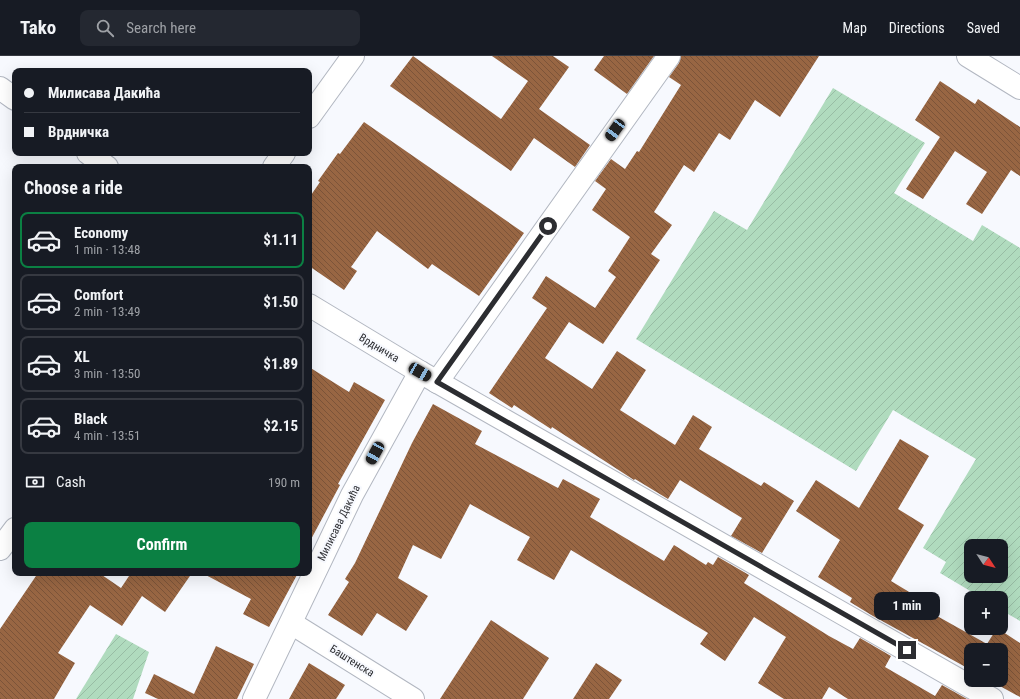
<!DOCTYPE html>
<html lang="en">
<head>
<meta charset="utf-8">
<style>
  :root { --surface:#171b24; --page:#242831; --text:#f1f3f6; --muted:#9ea1a6; --line:#363941; --accent:#0b8043 }
  body { margin:0; font-family:"Roboto Condensed",sans-serif; background:var(--page); color:var(--text); height:100vh; display:flex; flex-direction:column; font-size:15px; white-space:nowrap }
  * { box-sizing:border-box; margin:0 }
  p { font-size:13px; color:var(--muted) }
  .icon { flex:none; width:22px; height:22px; fill:none; stroke:currentColor; stroke-width:2; stroke-linecap:round; stroke-linejoin:round }
  .map { position:relative; flex:1; overflow:hidden }
  .panel { position:absolute; left:12px; top:108px; width:300px; height:412px; display:flex; flex-direction:column; background:var(--surface); border-radius:8px; box-shadow:0 4px 16px #0002 }
  .panel>* { flex:none }
  .hud { position:absolute; left:12px; top:12px; width:300px; height:88px; border-radius:8px; box-shadow:0 4px 16px #0002; display:grid; align-content:center; height:88px; padding:0 12px; background:var(--surface) }
  .needle { width:26px; rotate:126deg }
  .fabs { position:absolute; left:964px; top:483px; display:grid; gap:8px }
  .fabs a { display:grid; place-items:center; width:44px; height:44px; border-radius:8px; background:var(--surface); box-shadow:0 4px 16px #0002; font-size:20px }
  .end { position:absolute; width:18px; height:18px; margin:-9px; border:5px solid #2c2d31; background:#fff; box-shadow:0 0 0 2px #fff }
  .from { border-radius:50% }
  .bubble { position:absolute; height:28px; border-radius:8px; background:var(--surface); box-shadow:0 4px 16px #0002; font-size:13px; font-weight:700; line-height:28px; text-align:center }
  .car { position:absolute; width:12px; height:24px; margin:-12px -6px; border-radius:5px; box-shadow:0 0 3px 1px #0007; background:linear-gradient(#222 24%,#8ab4d8 0 40%,#222 0 76%,#8ab4d8 0 86%,#222 0) }
  .hud b { display:flex; align-items:center; gap:14px; height:38px; font-size:15px }
  .hud b+b { border-top:1px solid var(--line) }
  .hud i { width:10px; height:10px; background:var(--text) }
  ul { padding:0; list-style:none }
  li { display:flex; align-items:center; gap:12px; height:56px; margin:0 8px 6px; padding:0 4px; border:2px solid var(--line); border-radius:8px }
  li div { flex:1 }
  li b { display:block; font-size:15px }
  li em { font-style:normal; font-weight:700 }
  li.active { border-color:var(--accent) }
  li>.icon { width:36px; height:36px; stroke-width:1.5 }
  h2 { padding:0 12px; font-size:18px; line-height:48px }
  .pay { display:flex; align-items:center; gap:10px; height:44px; padding:0 12px; font-size:15px }
  .pay p { margin-inline-start:auto }
  .button { display:flex; gap:8px; margin-top:auto; padding:8px 12px }
  .button a { flex:1; height:46px; border-radius:8px; background:var(--accent); color:#fff; font-size:16px; font-weight:700; line-height:46px; text-align:center }
  header { display:flex; align-items:center; gap:24px; box-sizing:border-box; height:56px; padding:0 20px; background:var(--surface); border-bottom:1px solid var(--line) }
  header strong { font-size:19px }
  nav { display:flex; gap:22px; margin-inline-start:auto; font-size:14px }
  .search { width:280px; height:36px; background:var(--page); display:flex; align-items:center; gap:10px; box-sizing:border-box; padding:0 14px; border-radius:8px; color:var(--muted); font-size:15px }
  .map>svg:first-child { display:block }
  .garden { fill:url(#garden-furrows); fill-rule:evenodd }
  .building { fill:url(#building-back-hatch) }
  .lines { fill:none; stroke-linecap:round; stroke-linejoin:round }
  .minor-casing { stroke:#b2b7c1; stroke-width:24 }
  .minor { stroke:#fff; stroke-width:22 }
  .route { stroke:#2c2d31; stroke-width:5 }
  .labels { text-anchor:middle; dominant-baseline:central; stroke-width:4; stroke-linejoin:round; paint-order:stroke }
  .street-label { font-size:11px; fill:#2c2d31; stroke:#f7f9fe }
</style>
</head>
<body>
<header>
<strong>Tako</strong>
<div class="search"><svg class="icon" aria-label="search" viewBox="0 0 24 24"><circle cx="10" cy="10" r="6"/><path d="M15 15l6 6"/></svg>Search here</div>
<nav><a>Map</a><a>Directions</a><a>Saved</a></nav>
</header>
<div class="map">
<svg width="1020" height="643" viewBox="0 0 1020 643">
  <defs>
    <pattern id="garden-furrows" width="10" height="10" patternUnits="userSpaceOnUse"><rect width="10" height="10" fill="#b0dbbe"/><path d="M-1 1l2-2M0 10L10 0M9 11l2-2" fill="none" stroke="#98bca4"/></pattern>
    <pattern id="building-back-hatch" width="6" height="6" patternUnits="userSpaceOnUse"><rect width="6" height="6" fill="#986643"/><path d="M-1 5l2 2M0 0l6 6M5-1l2 2" fill="none" stroke="#7c5439"/></pattern>
  </defs>
  <rect width="100%" height="100%" fill="#f7f9fe"/>
  <!-- garden -->
  <g class="garden">
    <path d="M833,32L925,87L894,137L973,185L982,169L1020,192V565L1001,554V542H982L940,517L946,506L923,492L976,403L893,354L856,415L636,283L714,155L747,174ZM971,490H1001V520H971Z"/>
    <polygon points="116,578 149,596 133,643 76,643"/>
  </g>
  <!-- building -->
  <g class="building">
    <polygon points="413,0 501,63 528,25 492,0 553,0 569,11 539,53 590,89 575,111 534,82 511,115 390,30"/>
    <polygon points="604,0 654,0 627,38 594,14"/>
    <polygon points="681,0 819,0 780,61 755,44 730,84 719,77 694,116 684,109 654,156 672,169 651,198 660,204 603,288 569,266 545,302 592,333 617,295 646,314 620,354 675,389 693,359 712,371 699,393 761,430 764,426 794,445 762,497 731,480 742,462 680,424 668,443 635,423 634,424 552,371 551,373 514,349 512,352 489,337 547,252 532,242 546,220 595,252 616,221 608,215 630,181 592,154 606,133 595,125 611,103 625,113 637,95 639,96 681,29 669,21 679,7"/>
    <polygon points="940,25 975,48 978,43 1020,71 1020,120 1011,114 982,158 966,148 987,116 955,95 923,143 906,133 940,81 915,64"/>
    <polygon points="364,66 524,177 479,240 432,208 428,213 377,175 351,211 357,215 344,234 309,210 309,142 320,126 318,125 338,97 340,98"/>
    <polygon points="309,311 349,336 354,326 385,344 338,428 340,429 309,487"/>
    <polygon points="433,348 482,375 475,388 558,432 563,423 600,443 590,461 664,505 674,489 706,509 708,506 713,509 718,501 749,519 744,527 829,580 853,593 860,582 891,600 885,611 935,640 942,629 967,643 848,643 829,631 822,643 784,643 758,627 786,581 754,561 725,605 700,588 708,577 571,494 554,524 517,504 530,481 470,448 441,503 413,489 398,522 428,540 406,575 377,557 362,580 328,559 349,526 345,523 355,507 412,387"/>
    <polygon points="900,383 929,400 898,453 924,469 891,525 924,545 921,551 987,588 997,572 1020,587 1020,641 989,624 1001,624 1001,594 971,594 971,614 873,560 850,546 852,542 818,521 840,484 796,455 816,424 859,452"/>
    <polygon points="38,517 99,517 121,532 131,517 192,517 165,556 142,540 122,570 90,549 58,597 75,607 54,643 0,643 0,573"/>
    <polygon points="202,517 298,517 269,571 243,558 251,543"/>
    <polygon points="491,564 549,602 523,643 440,643"/>
    <polygon points="216,590 254,608 237,643 158,643 145,637 154,618 194,638"/>
    <polygon points="309,607 345,629 336,643 289,643"/>
    <polygon points="596,607 622,624 609,643 573,643"/>
  </g>
  <g class="lines">
    <!-- minor casing -->
    <g class="minor-casing">
      <g id="minor">
        <polyline points="968,0 1020,32"/>
        <polyline points="0,32 15,43"/>
        <polyline points="309,61 353,0"/>
        <polyline points="88,97 107,111"/>
        <polyline points="274,111 284,97"/>
        <polyline points="309,249 420,316 992,643"/>
        <polyline points="437,326 669,0"/>
        <polyline points="0,493 15,473"/>
        <polyline points="291,567 413,643"/>
        <polyline points="254,643 352,439 420,316"/>
      </g>
    </g>
    <!-- minor -->
    <use href="#minor" class="minor"/>
  </g>
  <g class="lines">
    <!-- route -->
    <polyline class="route" points="548,170 437,326 907,594"/>
  </g>
  <g class="labels">
    <!-- street labels -->
    <g class="street-label">
      <text transform="translate(379 292) rotate(31)">Врдничка</text>
      <text transform="translate(339 467) rotate(-64)">Милисава Дакића</text>
      <text transform="translate(352 605) rotate(32)">Баштенска</text>
    </g>
  </g>
</svg>
<div class="fabs">
<a><svg class="needle" viewBox="-14 -14 28 28"><path d="M0-13l5 13h-10z" fill="#e53935"/><path d="M0 13l5-13h-10z" fill="#9ea1a6"/></svg></a>
<a>+</a>
<a>−</a>
</div>
<i class="end from" style="left:548px;top:170px"></i>
<i class="end" style="left:907px;top:594px"></i>
<div class="bubble" style="left:874px;top:536px;width:66px">1 min</div>
<i class="car" style="left:615px;top:74px;rotate:216deg"></i>
<i class="car" style="left:420px;top:316px;rotate:120deg"></i>
<i class="car" style="left:375px;top:397px;rotate:209deg"></i>
<div class="hud">
<b><i class="from"></i>Милисава Дакића</b>
<b><i></i>Врдничка</b>
</div>
<section class="panel">
<h2>Choose a ride</h2>
<ul>
<li class="active"><svg class="icon" aria-label="car" viewBox="0 0 24 24"><path d="M5 17H2v-5l4-1 3-4h7l3 4 3 1v5h-3M9 17h6M6 11h13"/><circle cx="7" cy="17" r="2"/><circle cx="17" cy="17" r="2"/></svg><div><b>Economy</b><p>1 min · 13:48</p></div><em>$1.11</em></li>
<li><svg class="icon" aria-label="car" viewBox="0 0 24 24"><path d="M5 17H2v-5l4-1 3-4h7l3 4 3 1v5h-3M9 17h6M6 11h13"/><circle cx="7" cy="17" r="2"/><circle cx="17" cy="17" r="2"/></svg><div><b>Comfort</b><p>2 min · 13:49</p></div><em>$1.50</em></li>
<li><svg class="icon" aria-label="car" viewBox="0 0 24 24"><path d="M5 17H2v-5l4-1 3-4h7l3 4 3 1v5h-3M9 17h6M6 11h13"/><circle cx="7" cy="17" r="2"/><circle cx="17" cy="17" r="2"/></svg><div><b>XL</b><p>3 min · 13:50</p></div><em>$1.89</em></li>
<li><svg class="icon" aria-label="car" viewBox="0 0 24 24"><path d="M5 17H2v-5l4-1 3-4h7l3 4 3 1v5h-3M9 17h6M6 11h13"/><circle cx="7" cy="17" r="2"/><circle cx="17" cy="17" r="2"/></svg><div><b>Black</b><p>4 min · 13:51</p></div><em>$2.15</em></li>
</ul>
<div class="pay"><svg class="icon" aria-label="cash" viewBox="0 0 24 24"><path d="M3 7h18v10H3z"/><circle cx="12" cy="12" r="2"/></svg>Cash<p>190 m</p></div>
<div class="button"><a>Confirm</a></div>
</section>
</div>
</body>
</html>
